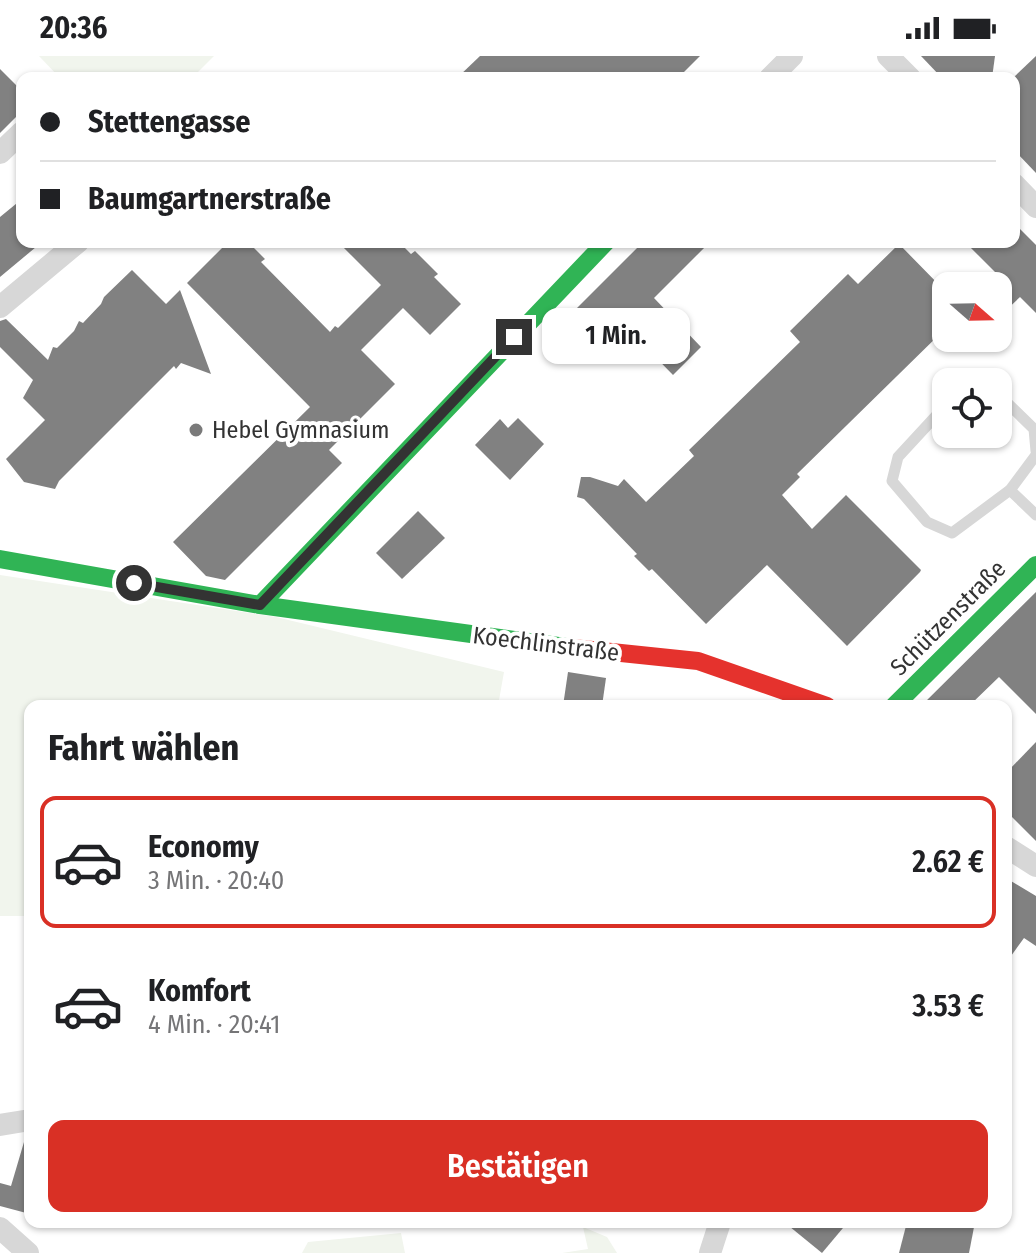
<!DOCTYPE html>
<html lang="de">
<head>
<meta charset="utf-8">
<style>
  :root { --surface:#fff; --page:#f6f6f6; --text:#202124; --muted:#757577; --line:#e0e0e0; --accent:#d93025 }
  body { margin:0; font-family:"Fira Sans Condensed",sans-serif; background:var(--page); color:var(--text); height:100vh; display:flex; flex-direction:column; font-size:30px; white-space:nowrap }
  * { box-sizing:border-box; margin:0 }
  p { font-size:26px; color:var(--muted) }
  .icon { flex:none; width:44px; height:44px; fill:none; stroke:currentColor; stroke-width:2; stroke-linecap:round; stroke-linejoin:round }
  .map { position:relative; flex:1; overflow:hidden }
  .details { position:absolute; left:24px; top:644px; width:988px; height:528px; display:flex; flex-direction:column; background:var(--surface); border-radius:16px; box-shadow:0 2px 6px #0004 }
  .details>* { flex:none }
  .banner { position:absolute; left:16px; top:16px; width:1004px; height:176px; border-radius:16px; box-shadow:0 2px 6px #0004; display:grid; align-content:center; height:176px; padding:0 24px; background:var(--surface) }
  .needle { width:52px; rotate:110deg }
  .buttons { position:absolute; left:932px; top:216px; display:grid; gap:16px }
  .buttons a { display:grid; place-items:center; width:80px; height:80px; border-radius:16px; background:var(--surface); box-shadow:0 2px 6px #0004; font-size:40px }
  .end { position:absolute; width:36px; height:36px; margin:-18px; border:10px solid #333; background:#fff; box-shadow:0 0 0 4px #fff }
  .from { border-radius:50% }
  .bubble { position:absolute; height:56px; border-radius:16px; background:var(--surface); box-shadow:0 2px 6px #0004; font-size:26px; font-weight:600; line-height:56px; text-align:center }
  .banner b { display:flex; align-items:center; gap:28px; height:76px; font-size:30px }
  .banner b+b { border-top:2px solid var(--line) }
  .banner i { width:20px; height:20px; background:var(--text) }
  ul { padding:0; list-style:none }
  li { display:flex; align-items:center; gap:24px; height:132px; margin:0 16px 12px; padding:0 8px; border:4px solid transparent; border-radius:16px }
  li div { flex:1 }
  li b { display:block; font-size:30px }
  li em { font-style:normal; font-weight:600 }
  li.selected { border-color:var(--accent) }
  li>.icon { width:72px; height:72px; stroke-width:1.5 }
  h2 { padding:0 24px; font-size:36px; line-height:96px }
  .primary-button { display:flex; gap:16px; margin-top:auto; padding:16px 24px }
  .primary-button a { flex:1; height:92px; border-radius:16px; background:var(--accent); color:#fff; font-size:32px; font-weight:600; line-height:92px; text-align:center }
  .status { display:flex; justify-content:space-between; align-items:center; height:56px; padding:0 40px; background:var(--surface); direction:ltr }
  .status svg { height:22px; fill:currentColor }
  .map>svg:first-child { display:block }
  .green { fill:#f1f5ed }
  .building { fill:#818181 }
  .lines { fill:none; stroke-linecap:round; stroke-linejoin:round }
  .lane { stroke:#d7d7d7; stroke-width:11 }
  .street { stroke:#d7d7d7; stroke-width:22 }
  .fast { stroke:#30b455; stroke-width:18 }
  .jam { stroke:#e5322d; stroke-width:18 }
  .route { stroke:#333; stroke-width:10 }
  .poi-dot { fill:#7a7a7a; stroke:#fff; stroke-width:3 }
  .labels { text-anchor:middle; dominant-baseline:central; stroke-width:8; stroke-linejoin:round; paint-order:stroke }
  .poi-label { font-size:24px; fill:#333; stroke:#fff; text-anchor:start }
  .street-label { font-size:24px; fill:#333; stroke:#fff }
</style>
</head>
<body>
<div class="status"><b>20:36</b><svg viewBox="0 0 49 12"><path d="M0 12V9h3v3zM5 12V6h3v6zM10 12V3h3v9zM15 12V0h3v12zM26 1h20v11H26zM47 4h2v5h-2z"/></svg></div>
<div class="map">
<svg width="1036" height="1197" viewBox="0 0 1036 1197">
  <rect width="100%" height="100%" fill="#fff"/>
  <!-- green -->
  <g class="green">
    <polygon points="39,0 214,0 192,22 60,22"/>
    <polygon points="0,519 276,561 504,616 498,650 30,650 30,860 0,860"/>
    <polygon points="583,1171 607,1181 617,1197 562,1197 588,1193"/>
    <polygon points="401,1177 405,1197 302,1197 308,1186"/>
  </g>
  <!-- building -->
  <g class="building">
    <polygon points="480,0 700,0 678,22 457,22"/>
    <polygon points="921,0 995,0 992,22 942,22"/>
    <polygon points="1036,0 1036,117 1014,94 1014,21"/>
    <polygon points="0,13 22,35 22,55 0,77"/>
    <polygon points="22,143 22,186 42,186 0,221 0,161"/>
    <polygon points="1014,167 1036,189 1036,257 1020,241 998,262 998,229 1003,224 965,186 1014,186"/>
    <polygon points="228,186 248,186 265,203 261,206 330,276 335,270 338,272 381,229 338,186 399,186 411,198 415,195 438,218 434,221 461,248 430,279 403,252 361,294 395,328 329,394 342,407 225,524 206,520 173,486 310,351 187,227"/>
    <polygon points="643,186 710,186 654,242 701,291 673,319 625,270 589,306 556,273"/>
    <polygon points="899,188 946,236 946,272 797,418 800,421 782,439 812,473 846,439 921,514 920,516 847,590 767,509 706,568 652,513 649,515 634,500 637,498 584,443 577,441 581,421 590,421 618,430 624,423 646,446 694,400 689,394 800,286 790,275 848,218 858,228"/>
    <polygon points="132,214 166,248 180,234 211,318 181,307 176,313 174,310 59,425 55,433 24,426 6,403 45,364 23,342 33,324 0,291 0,265 6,263 48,304 53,291 57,292 74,275 79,265 83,267 101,248 104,241"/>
    <polygon points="518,362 544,388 510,424 475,389 500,363 508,372"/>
    <polygon points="418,455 445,482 402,523 376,497"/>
    <polygon points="1036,536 1036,658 999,621 969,650 921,650"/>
    <polygon points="568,616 606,622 602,650 563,650"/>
    <polygon points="1036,686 1036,785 1006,755 1006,717"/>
    <polygon points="1006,822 1036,840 1036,890 1024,882 1006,907"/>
    <polygon points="24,1086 30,1087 30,1158 0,1150 0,1127 11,1130"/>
    <polygon points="784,1166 848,1166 822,1197"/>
    <polygon points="907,1166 975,1166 969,1197 899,1197"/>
  </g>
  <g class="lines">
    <!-- lane -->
    <g class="lane">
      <polyline points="970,326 980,320 986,326"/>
      <polyline points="998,338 1034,373 1036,395"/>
      <polyline points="946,349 898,401 892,425 927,466 952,477 1010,434 1036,399"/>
      <polyline points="1010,434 1036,459"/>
    </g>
    <!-- street -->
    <g class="street">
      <polyline points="888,0 910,22"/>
      <polyline points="770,22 792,0"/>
      <polyline points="0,97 22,76"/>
      <polyline points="1014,128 1036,151"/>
      <polyline points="0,251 78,186"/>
      <polyline points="1006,791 1036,810"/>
      <polyline points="0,1069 30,1064"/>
      <polyline points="0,1172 28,1197"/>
      <polyline points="710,1197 720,1166"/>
    </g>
    <!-- fast -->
    <g class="fast">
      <polyline points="0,503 260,549 573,592"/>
      <polyline points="260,549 606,186"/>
      <polyline points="894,650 1036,509"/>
    </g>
    <!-- jam -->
    <polyline class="jam" points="573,592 698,605 827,650"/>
  </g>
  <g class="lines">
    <!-- route -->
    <polyline class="route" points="134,527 260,549 514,281"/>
  </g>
  <!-- markers -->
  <circle class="poi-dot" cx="196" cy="374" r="8"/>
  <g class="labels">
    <!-- poi labels -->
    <g class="poi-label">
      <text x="212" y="374">Hebel Gymnasium</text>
    </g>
    <!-- street labels -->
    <g class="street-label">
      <text transform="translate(948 562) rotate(-45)">Schützenstraße</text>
      <text transform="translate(546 588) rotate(7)">Koechlinstraße</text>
    </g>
  </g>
</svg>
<div class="buttons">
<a><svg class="needle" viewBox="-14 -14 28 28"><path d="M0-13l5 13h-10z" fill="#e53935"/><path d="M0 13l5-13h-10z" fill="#757577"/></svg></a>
<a><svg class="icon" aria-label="locate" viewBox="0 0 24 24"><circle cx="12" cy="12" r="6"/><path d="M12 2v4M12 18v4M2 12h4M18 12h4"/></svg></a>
</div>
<i class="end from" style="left:134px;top:527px"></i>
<i class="end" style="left:514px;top:281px"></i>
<div class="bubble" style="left:542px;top:252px;width:148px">1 Min.</div>
<div class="banner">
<b><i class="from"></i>Stettengasse</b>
<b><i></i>Baumgartnerstraße</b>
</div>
<section class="details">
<h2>Fahrt wählen</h2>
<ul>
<li class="selected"><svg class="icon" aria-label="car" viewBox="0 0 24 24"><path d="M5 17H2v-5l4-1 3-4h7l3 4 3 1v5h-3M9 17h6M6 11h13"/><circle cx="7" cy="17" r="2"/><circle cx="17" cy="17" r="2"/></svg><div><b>Economy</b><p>3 Min. · 20:40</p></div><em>2.62 €</em></li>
<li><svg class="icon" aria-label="car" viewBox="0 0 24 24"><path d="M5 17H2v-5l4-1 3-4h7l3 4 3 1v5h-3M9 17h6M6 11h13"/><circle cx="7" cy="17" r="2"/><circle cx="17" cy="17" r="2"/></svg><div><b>Komfort</b><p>4 Min. · 20:41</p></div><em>3.53 €</em></li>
</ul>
<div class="primary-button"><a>Bestätigen</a></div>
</section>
</div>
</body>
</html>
